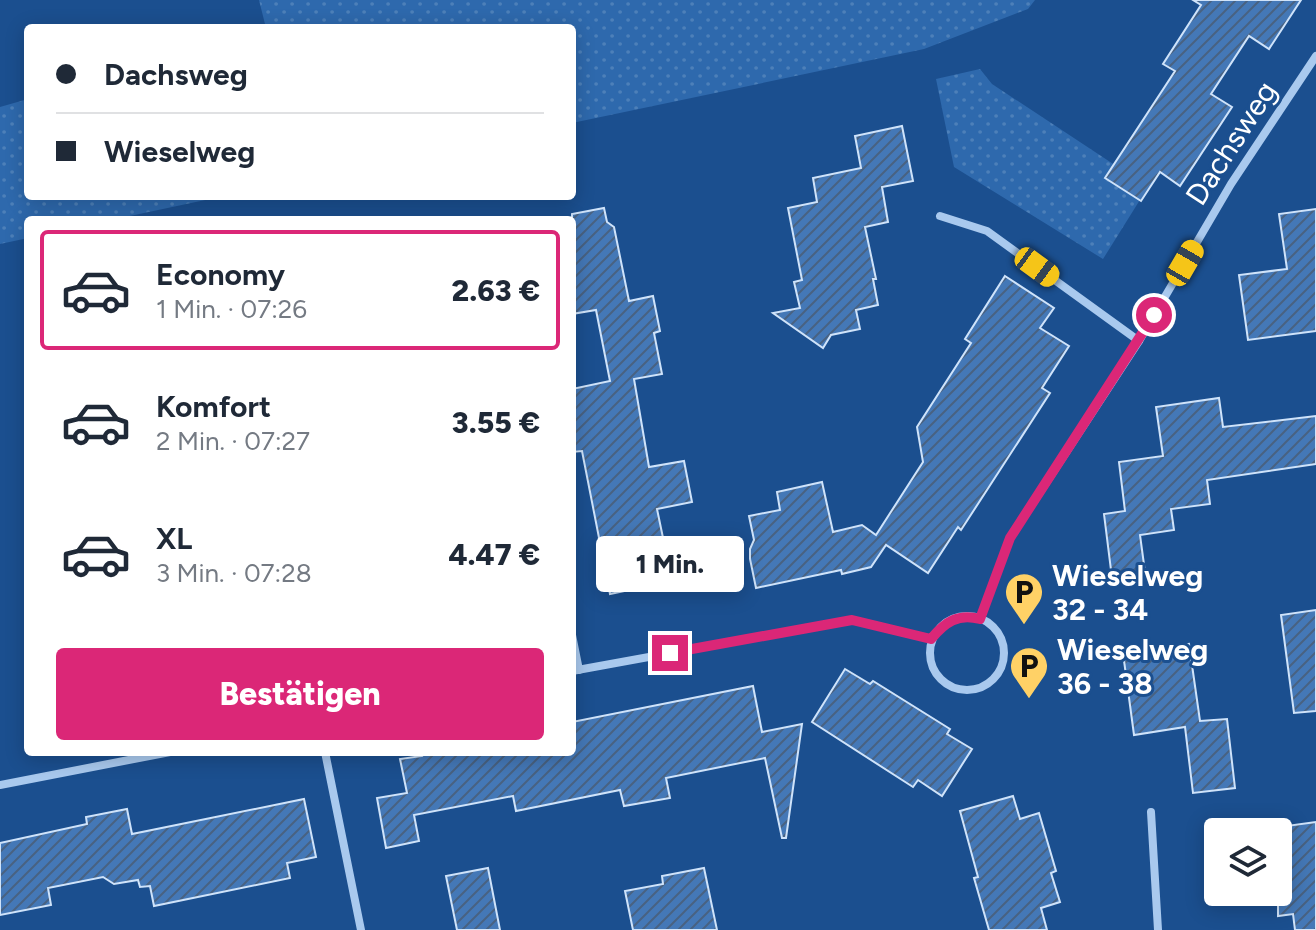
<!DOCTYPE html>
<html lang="de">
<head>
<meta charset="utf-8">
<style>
  :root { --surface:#fff; --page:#f6f6f7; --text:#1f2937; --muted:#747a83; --line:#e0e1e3; --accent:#db2777 }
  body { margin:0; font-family:Figtree,sans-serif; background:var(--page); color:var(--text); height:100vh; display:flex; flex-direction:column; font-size:30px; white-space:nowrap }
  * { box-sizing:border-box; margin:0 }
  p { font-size:26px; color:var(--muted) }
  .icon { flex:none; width:44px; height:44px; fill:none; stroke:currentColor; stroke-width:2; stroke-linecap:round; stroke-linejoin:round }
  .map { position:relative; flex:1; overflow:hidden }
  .panel { position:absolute; left:24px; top:216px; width:552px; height:540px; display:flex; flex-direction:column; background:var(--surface); border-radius:8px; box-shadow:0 4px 20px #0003 }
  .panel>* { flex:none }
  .banner { position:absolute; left:24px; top:24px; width:552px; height:176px; border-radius:8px; box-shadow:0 4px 20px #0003; display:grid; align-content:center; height:176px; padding:0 32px; background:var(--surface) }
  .tools { position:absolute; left:1204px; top:818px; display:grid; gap:16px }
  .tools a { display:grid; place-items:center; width:88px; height:88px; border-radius:8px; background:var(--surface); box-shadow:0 4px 20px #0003; font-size:40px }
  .end { position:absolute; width:36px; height:36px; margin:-18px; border:10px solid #db2777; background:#fff; box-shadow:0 0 0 4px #fff }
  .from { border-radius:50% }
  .bubble { position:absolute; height:56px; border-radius:8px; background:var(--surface); box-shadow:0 4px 20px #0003; font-size:26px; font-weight:800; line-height:56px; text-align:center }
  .car { position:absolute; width:24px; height:48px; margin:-24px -12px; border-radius:10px; box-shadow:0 0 6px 2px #0007; background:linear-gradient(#f5c518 24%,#345 0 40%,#f5c518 0 76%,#345 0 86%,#f5c518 0) }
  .banner b { display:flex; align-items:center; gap:28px; height:76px; font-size:30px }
  .banner b+b { border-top:2px solid var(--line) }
  .banner i { width:20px; height:20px; background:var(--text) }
  ul { padding:14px 0 0; list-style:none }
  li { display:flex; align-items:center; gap:24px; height:120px; margin:0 16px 12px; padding:0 16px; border:4px solid transparent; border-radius:8px }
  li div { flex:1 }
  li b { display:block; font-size:30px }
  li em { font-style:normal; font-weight:800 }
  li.on { border-color:var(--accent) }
  li>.icon { width:72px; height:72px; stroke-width:1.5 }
  .action { display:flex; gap:16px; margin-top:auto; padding:16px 32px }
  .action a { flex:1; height:92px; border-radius:8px; background:var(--accent); color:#fff; font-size:32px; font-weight:800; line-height:92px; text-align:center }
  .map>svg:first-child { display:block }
  .grass { fill:url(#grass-dots) }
  .building { fill:url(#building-hatch); stroke:#cfe3fa; stroke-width:2 }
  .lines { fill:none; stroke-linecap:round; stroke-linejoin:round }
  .minor { stroke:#a9c9ee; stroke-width:8 }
  .route { stroke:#db2777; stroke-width:10 }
  .labels { text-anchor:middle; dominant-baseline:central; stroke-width:6; stroke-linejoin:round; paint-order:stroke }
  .street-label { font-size:30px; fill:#fff; stroke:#1b4f8f }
  .poi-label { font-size:30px; font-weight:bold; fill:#fff; stroke:#1b4f8f; text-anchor:start }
</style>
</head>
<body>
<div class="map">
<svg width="1316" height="930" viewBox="0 0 1316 930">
  <defs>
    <pattern id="grass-dots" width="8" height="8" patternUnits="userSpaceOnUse" patternTransform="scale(2)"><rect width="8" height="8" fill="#2e69ad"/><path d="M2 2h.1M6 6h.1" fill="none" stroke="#4d80b9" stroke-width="1.8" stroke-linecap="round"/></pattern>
    <pattern id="building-hatch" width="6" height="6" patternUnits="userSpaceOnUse" patternTransform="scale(2)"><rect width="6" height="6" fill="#4478b7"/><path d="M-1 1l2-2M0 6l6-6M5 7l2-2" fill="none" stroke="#486282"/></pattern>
  </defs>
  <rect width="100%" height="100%" fill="#1b4f8f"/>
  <!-- grass -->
  <g class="grass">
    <polygon points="259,0 1035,0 1028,9 924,49 572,123 572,28 266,28"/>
    <polygon points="980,69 992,84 1148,187 1103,259 954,167 936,79"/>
    <polygon points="28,99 28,196 224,196 111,220 28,220 28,238 0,244 0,107"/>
  </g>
  <!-- building -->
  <g class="building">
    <polygon points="1193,0 1301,0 1269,49 1249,36 1211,94 1232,107 1180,186 1160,172 1141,201 1105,178 1175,71 1163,64 1201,5"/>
    <polygon points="902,126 913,181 882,187 888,222 865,227 876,279 873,279 878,305 856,310 860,329 831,335 823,348 773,313 800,308 794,282 802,280 788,208 817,202 813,178 861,168 855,136"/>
    <polygon points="604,208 607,222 614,227 629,301 653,296 660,331 654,333 662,374 634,379 649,467 684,461 692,502 657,509 672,581 610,594 582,451 572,452 572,389 610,381 596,310 572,314 572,214"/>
    <polygon points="1316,209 1316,331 1248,340 1239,275 1287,269 1279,214"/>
    <polygon points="1005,276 1054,308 1040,328 1069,346 1042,388 1050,393 961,530 958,527 928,573 886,545 871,567 842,574 841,570 756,588 750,559 750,549 754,540 749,516 780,510 777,492 822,482 833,532 862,525 876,535 923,462 917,427 971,343 965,339"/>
    <polygon points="1219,398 1223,427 1316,416 1316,464 1207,480 1210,504 1171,509 1174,530 1140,535 1145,572 1112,578 1104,514 1125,511 1119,462 1163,456 1156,407"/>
    <polygon points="1316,610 1316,711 1294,713 1281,615"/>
    <polygon points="1189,644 1200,721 1227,719 1235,788 1193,793 1185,727 1134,735 1123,653"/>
    <polygon points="845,669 870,684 873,681 950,729 947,734 972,749 942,796 918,780 913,787 812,722"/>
    <polygon points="753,686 762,732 802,724 786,838 782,838 765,758 666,778 670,798 624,806 620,790 516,811 513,796 414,815 419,841 386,848 377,798 407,793 400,759 422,756 421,752 572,752 572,722"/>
    <polygon points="1013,796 1020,819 1039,813 1056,871 1051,873 1060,902 1041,908 1047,930 989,930 974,878 978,877 960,811"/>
    <polygon points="304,799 316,857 287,863 290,878 154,906 150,886 140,887 138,880 114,884 103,877 48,888 51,905 0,915 0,843 87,824 86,817 127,809 132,834"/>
    <polygon points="1316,822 1316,930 1295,930 1293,914 1278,916 1278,879 1287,876 1279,827"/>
    <polygon points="488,868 500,930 457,930 446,876"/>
    <polygon points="704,868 717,930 633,930 625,891 663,884 662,876"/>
  </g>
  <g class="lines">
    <!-- minor -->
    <g class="minor">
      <polyline points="940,216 987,231 1139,341"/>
      <circle cx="967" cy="653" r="37"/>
      <polyline points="980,619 1010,538 1139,341 1231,184 1316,56"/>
      <polyline points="572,635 579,670"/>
      <polyline points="572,671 852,620 931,639"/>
      <polyline points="325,752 361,930"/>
      <polyline points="0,785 170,752"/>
      <polyline points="1151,812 1158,930"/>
    </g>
  </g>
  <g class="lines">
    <!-- route -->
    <path class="route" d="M670,653L852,620L931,639C945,622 958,613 980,619L1010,538L1154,315"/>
  </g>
  <!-- icons -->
  <defs>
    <g id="parking-pin" transform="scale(2)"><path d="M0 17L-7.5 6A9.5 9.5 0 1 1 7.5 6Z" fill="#ffd166" stroke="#1b4f8f"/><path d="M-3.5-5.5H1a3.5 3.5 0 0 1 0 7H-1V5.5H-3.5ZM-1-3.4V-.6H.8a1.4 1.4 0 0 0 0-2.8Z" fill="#111"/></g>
  </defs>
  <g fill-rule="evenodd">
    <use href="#parking-pin" x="1024" y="592"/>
    <use href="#parking-pin" x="1029" y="666"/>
  </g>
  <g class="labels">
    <!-- street labels -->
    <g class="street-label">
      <text transform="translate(1231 143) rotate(-57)">Dachsweg</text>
    </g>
    <!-- poi labels -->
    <g class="poi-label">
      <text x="1052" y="575">Wieselweg<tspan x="1052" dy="34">32 - 34</tspan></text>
      <text x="1057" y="649">Wieselweg<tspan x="1057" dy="34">36 - 38</tspan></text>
    </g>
  </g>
</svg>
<div class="tools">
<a><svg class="icon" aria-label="layers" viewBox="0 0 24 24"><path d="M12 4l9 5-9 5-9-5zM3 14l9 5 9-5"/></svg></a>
</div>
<i class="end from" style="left:1154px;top:315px"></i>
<i class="end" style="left:670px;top:653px"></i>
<div class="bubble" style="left:596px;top:536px;width:148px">1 Min.</div>
<i class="car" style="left:1185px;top:263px;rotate:30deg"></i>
<i class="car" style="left:1037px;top:267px;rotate:126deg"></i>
<div class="banner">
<b><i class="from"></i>Dachsweg</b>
<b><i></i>Wieselweg</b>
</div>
<section class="panel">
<ul>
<li class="on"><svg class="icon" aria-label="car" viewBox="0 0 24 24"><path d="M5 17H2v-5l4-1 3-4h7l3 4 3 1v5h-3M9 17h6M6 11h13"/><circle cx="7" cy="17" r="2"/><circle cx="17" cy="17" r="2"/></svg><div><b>Economy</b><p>1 Min. · 07:26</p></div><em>2.63 €</em></li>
<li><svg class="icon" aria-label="car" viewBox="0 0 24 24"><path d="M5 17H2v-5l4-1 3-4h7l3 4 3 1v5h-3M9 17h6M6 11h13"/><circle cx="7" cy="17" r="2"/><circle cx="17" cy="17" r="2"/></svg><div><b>Komfort</b><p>2 Min. · 07:27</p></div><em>3.55 €</em></li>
<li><svg class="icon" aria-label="car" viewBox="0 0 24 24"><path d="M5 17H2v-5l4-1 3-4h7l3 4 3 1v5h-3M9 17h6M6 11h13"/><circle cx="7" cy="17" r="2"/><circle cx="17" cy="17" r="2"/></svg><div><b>XL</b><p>3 Min. · 07:28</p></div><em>4.47 €</em></li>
</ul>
<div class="action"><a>Bestätigen</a></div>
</section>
</div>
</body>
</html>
